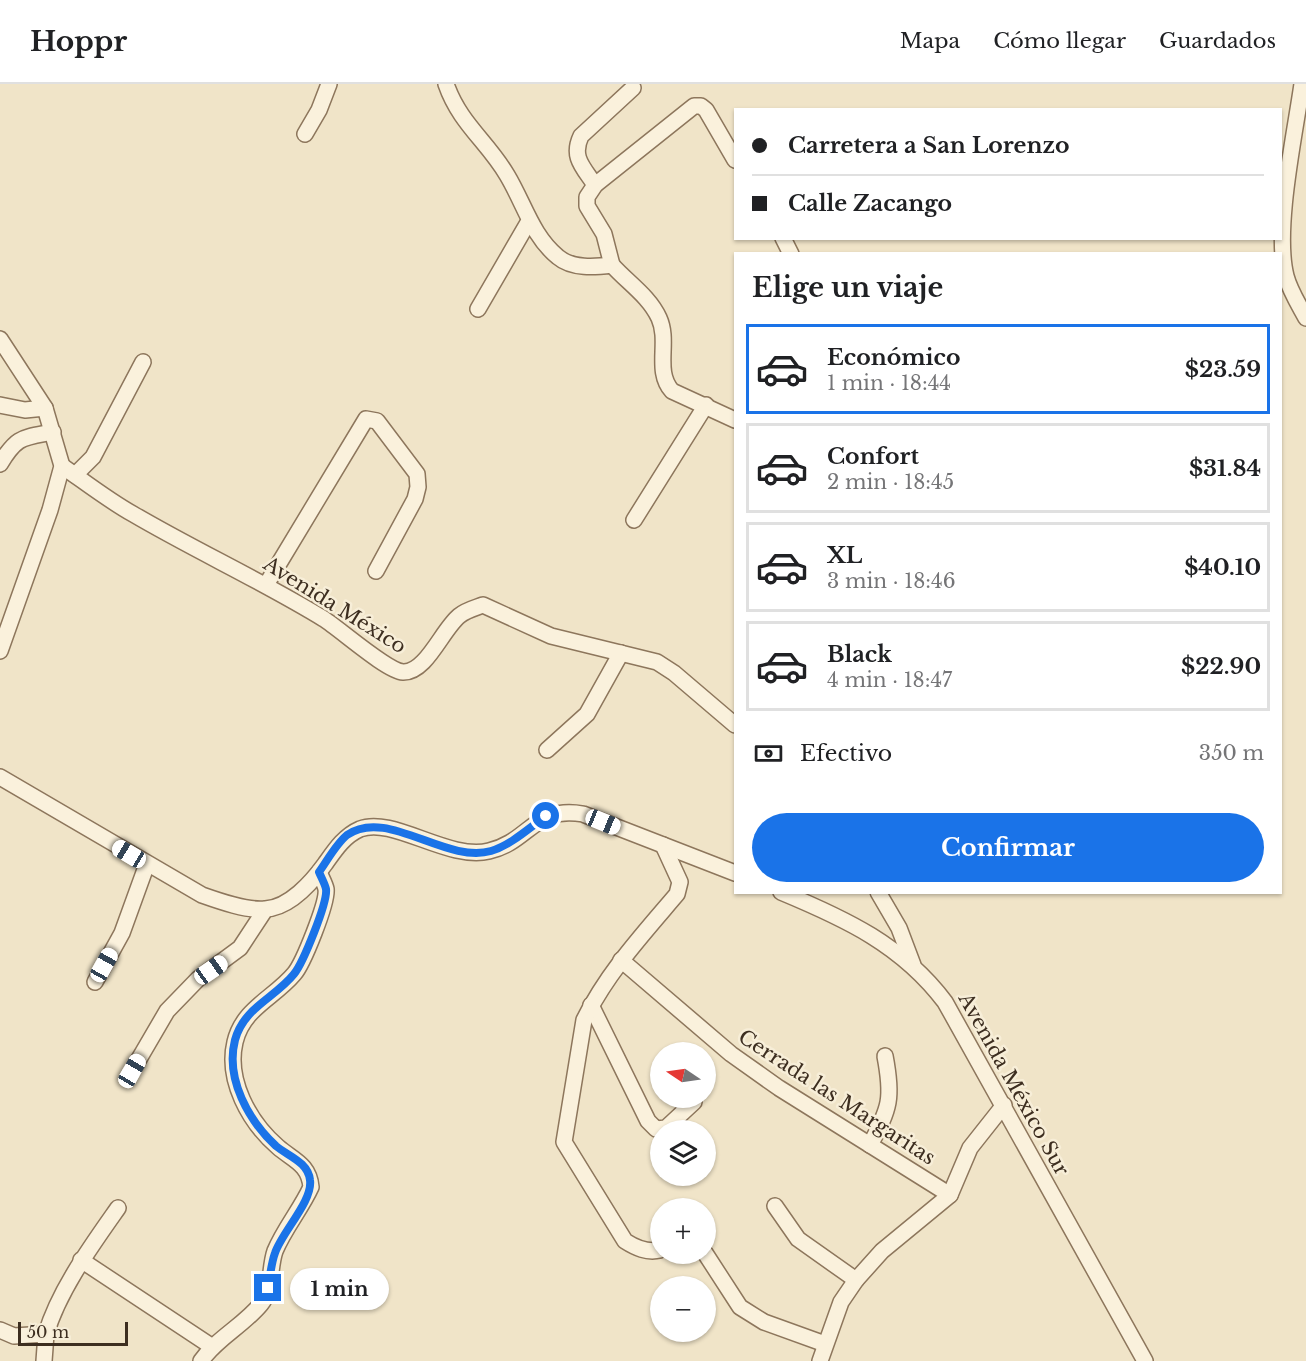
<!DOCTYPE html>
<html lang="es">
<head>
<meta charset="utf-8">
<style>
  :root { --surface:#fff; --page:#f2f2f2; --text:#202124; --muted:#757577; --line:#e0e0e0; --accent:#1a73e8 }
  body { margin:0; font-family:"Libre Baskerville",serif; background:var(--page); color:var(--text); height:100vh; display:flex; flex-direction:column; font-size:22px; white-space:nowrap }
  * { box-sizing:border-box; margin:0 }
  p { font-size:20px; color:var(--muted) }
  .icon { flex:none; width:33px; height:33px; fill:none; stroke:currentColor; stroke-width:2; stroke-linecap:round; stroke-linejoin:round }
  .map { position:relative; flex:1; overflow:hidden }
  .details { position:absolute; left:734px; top:168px; width:548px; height:642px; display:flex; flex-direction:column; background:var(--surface); border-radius:0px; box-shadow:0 2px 4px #0004 }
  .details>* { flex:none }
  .banner { position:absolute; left:734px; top:24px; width:548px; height:132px; border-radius:0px; box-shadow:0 2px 4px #0004; display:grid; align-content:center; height:132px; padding:0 18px; background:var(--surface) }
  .needle { width:39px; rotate:283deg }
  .tools { position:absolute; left:650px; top:958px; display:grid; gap:12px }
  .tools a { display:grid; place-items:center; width:66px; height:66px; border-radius:50%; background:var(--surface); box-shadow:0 2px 4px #0004; font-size:30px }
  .scale { position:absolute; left:18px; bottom:15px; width:110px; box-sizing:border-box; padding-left:6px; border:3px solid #3d2e20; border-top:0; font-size:16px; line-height:21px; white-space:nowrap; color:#3d2e20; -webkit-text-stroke:4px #f7eed8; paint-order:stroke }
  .end { position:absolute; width:27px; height:27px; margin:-14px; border:8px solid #1a73e8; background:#fff; box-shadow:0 0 0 3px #fff }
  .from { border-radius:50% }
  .bubble { position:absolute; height:42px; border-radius:21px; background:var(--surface); box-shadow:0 2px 4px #0004; font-size:20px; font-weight:800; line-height:42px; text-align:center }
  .car { position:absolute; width:18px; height:36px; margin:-18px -9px; border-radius:8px; box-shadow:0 0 4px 2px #0007; background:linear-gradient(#fff 24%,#345 0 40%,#fff 0 76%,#345 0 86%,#fff 0) }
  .banner b { display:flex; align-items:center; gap:21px; height:57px; font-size:22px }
  .banner b+b { border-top:2px solid var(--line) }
  .banner i { width:15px; height:15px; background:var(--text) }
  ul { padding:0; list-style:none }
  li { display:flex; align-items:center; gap:18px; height:90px; margin:0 12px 9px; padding:0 6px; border:3px solid var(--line); border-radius:0px }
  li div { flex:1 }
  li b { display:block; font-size:22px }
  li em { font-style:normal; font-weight:800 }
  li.active { border-color:var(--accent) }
  li>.icon { width:54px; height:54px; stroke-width:1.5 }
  h2 { padding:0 18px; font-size:27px; line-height:72px }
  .pay { display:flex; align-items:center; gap:15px; height:66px; padding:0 18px; font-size:22px }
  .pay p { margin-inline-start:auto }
  .button { display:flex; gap:12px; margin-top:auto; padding:12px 18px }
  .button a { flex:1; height:69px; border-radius:36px; background:var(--accent); color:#fff; font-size:24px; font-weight:800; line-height:69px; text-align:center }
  header { display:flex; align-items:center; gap:36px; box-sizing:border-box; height:84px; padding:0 30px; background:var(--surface); border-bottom:2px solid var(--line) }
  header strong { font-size:28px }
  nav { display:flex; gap:33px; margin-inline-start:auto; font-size:21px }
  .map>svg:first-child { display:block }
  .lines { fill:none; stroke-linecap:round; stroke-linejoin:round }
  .minor-casing { stroke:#8d765c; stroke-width:18 }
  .minor { stroke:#faf1dc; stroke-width:15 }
  .route { stroke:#1a73e8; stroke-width:8 }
  .labels { text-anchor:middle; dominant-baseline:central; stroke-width:5; stroke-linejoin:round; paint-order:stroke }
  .street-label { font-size:20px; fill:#3d2e20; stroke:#f7eed8 }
</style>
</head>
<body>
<header>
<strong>Hoppr</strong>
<nav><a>Mapa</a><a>Cómo llegar</a><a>Guardados</a></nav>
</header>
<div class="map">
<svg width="1306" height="1277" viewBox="0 0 1306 1277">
  <rect width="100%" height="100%" fill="#f0e4c8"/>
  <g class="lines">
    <!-- minor casing -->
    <g class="minor-casing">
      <g id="minor">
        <path d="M446,0C460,40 487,57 507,91C524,119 532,152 558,173C572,185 595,183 612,181C627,198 649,212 659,234C670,258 654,287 672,307L735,336"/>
        <path d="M1302,0C1295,50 1274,145 1286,192C1290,207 1299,221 1306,234"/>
        <polyline points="305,50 319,26 329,0"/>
        <path d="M595,101C583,83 571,73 581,52L633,4"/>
        <polyline points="783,154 791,170"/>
        <polyline points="612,181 604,150 587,122 587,113 595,101 694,22 701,22 706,26 735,76"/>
        <polyline points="478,225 529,137"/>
        <polyline points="0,255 45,324 62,382 50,426 0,567"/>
        <polyline points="0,321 25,326 45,324"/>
        <path d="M0,380C17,352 22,354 53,348"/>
        <path d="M62,382C85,398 108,416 133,430C196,467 262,497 324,535C341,546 387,587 403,588C426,589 442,546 459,532C466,526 475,524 483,521L551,552L657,578L674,589L735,641"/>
        <polyline points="75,391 93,373 143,278"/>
        <polyline points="634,436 706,321"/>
        <polyline points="266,501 366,335 377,337 417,390 418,403 415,415 376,487"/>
        <polyline points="547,666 587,630 621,569"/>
        <path d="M0,693L202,811C219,817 247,827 265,825C289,824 312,798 325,780C335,766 344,752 360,745C393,732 448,777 489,767C529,758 535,721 583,730L735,789"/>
        <path d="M781,808C846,835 902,861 945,918L1145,1277"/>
        <polyline points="878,808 899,844 913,881"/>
        <polyline points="621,876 731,970 779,1004 950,1111"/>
        <polyline points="95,898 122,849 147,780"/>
        <polyline points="591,921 648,1037 656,1045 666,1044 694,1018"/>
        <polyline points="132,987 167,927 198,895 240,864 265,826"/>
        <path d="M870,1061C890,1024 893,1014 885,972"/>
        <polyline points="775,1122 798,1155 856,1196"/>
        <path d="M660,1166C647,1169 636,1164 625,1157L564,1058L584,936C607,889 643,850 677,810L680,798L663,761"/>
        <polyline points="705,1169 740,1223 764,1238 825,1260"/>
        <polyline points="81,1176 211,1262"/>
        <path d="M0,1246L14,1252L46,1250C59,1206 92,1161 118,1124"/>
        <polyline points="44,1277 46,1250"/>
        <path d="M201,1277C217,1254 243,1242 261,1220C273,1205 269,1184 275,1167C284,1145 301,1125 311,1103C309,1080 293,1076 278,1063C249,1038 226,996 235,958C243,924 274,914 294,890C303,880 328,818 326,805C325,800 321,793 319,788"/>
        <polyline points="820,1277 841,1218 856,1196 882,1167 950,1111 970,1064 1004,1021"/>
      </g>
    </g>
    <!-- minor -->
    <use href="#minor" class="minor"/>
  </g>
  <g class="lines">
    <!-- route -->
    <path class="route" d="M268,1204C270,1193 271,1180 275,1169C282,1148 313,1117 310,1096C308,1078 288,1072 276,1062C249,1037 225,995 235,956C244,923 275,914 294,890C303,879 328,818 326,805C325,800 321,793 319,788C327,777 336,760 347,751C387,723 445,780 491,767C511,761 529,744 546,732"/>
  </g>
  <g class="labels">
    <!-- street labels -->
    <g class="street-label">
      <text transform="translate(335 521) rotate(32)">Avenida México</text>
      <text transform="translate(1014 1000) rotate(61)">Avenida México Sur</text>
      <text transform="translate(837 1013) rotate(33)">Cerrada las Margaritas</text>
    </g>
  </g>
</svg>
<div class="tools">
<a><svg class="needle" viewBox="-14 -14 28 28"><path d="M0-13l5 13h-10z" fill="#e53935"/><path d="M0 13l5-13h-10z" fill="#757577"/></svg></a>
<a><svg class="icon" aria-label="layers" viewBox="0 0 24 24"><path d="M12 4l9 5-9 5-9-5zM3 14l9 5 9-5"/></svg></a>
<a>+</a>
<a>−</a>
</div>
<div class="scale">50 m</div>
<i class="end from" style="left:546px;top:732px"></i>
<i class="end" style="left:268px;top:1204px"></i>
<div class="bubble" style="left:290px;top:1184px;width:99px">1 min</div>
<i class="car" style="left:603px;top:738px;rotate:112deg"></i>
<i class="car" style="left:129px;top:770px;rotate:301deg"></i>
<i class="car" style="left:104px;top:881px;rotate:29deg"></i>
<i class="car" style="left:211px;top:886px;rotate:55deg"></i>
<i class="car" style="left:132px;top:987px;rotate:30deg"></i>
<div class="banner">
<b><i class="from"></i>Carretera a San Lorenzo</b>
<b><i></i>Calle Zacango</b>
</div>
<section class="details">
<h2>Elige un viaje</h2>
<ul>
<li class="active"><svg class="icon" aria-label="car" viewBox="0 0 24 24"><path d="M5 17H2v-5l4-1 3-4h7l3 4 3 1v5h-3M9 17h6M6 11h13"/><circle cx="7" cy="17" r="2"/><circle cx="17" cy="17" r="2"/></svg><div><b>Económico</b><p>1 min · 18:44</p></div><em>$23.59</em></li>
<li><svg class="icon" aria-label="car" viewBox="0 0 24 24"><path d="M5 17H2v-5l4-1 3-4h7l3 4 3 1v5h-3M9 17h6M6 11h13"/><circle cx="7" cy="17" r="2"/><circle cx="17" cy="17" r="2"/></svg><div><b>Confort</b><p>2 min · 18:45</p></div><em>$31.84</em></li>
<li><svg class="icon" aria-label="car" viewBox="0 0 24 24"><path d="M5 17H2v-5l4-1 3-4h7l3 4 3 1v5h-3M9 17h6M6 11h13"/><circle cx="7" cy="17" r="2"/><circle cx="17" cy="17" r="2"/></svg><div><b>XL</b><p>3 min · 18:46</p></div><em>$40.10</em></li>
<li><svg class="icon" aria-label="car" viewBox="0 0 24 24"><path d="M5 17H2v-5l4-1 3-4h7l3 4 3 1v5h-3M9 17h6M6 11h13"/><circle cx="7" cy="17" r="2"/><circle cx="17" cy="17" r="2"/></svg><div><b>Black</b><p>4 min · 18:47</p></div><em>$22.90</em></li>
</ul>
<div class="pay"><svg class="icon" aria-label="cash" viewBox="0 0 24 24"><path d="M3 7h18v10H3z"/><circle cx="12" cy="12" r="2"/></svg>Efectivo<p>350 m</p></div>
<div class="button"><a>Confirmar</a></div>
</section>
</div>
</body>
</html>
